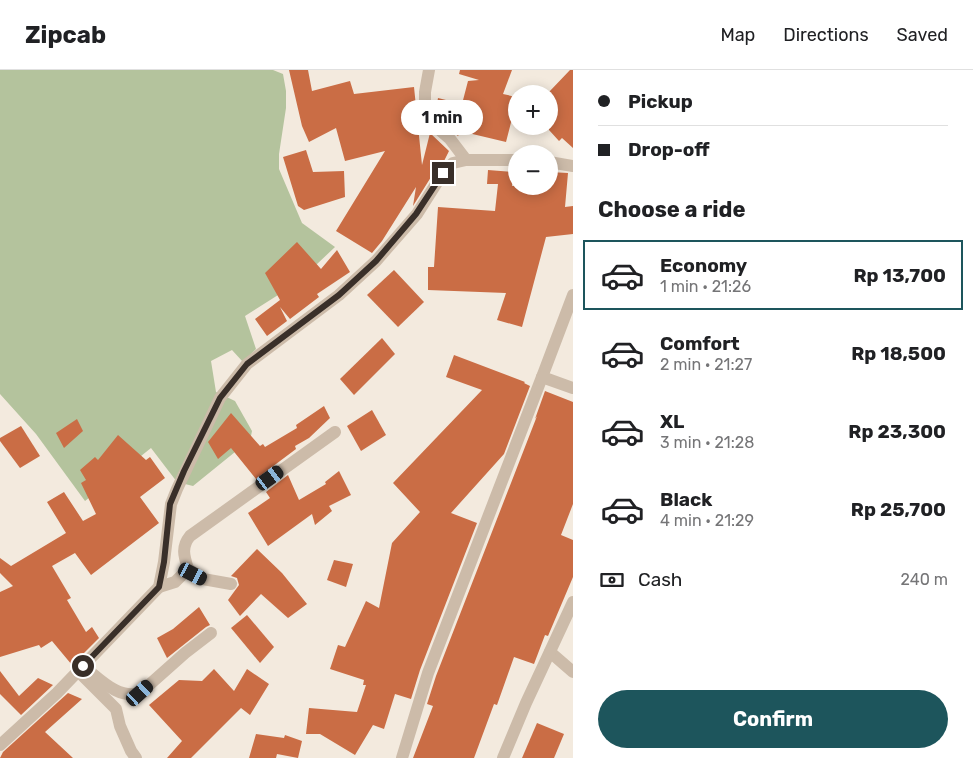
<!DOCTYPE html>
<html lang="en">
<head>
<meta charset="utf-8">
<style>
  :root { --surface:#fff; --page:#f6f6f6; --text:#202124; --muted:#757577; --line:#e0e0e0; --accent:#1d555c }
  body { margin:0; font-family:Rubik,sans-serif; background:var(--page); color:var(--text); height:100vh; display:flex; flex-direction:column; font-size:19px; white-space:nowrap }
  * { box-sizing:border-box; margin:0 }
  p { font-size:16px; color:var(--muted) }
  .icon { flex:none; width:28px; height:28px; fill:none; stroke:currentColor; stroke-width:2; stroke-linecap:round; stroke-linejoin:round }
  .map { position:relative; flex:1; overflow:hidden }
  .details { display:flex; flex-direction:column; background:var(--surface); width:400px }
  .details>* { flex:none }
  .top-card { display:grid; align-content:center; height:110px; padding:0 25px; background:var(--surface) }
  .fabs { position:absolute; left:508px; top:15px; display:grid; gap:10px }
  .fabs a { display:grid; place-items:center; width:50px; height:50px; border-radius:50%; background:var(--surface); box-shadow:0 2px 12px #0003; font-size:25px }
  .end { position:absolute; width:22px; height:22px; margin:-11px; border:6px solid #392f29; background:#fff; box-shadow:0 0 0 2px #fff }
  .from { border-radius:50% }
  .bubble { position:absolute; height:35px; border-radius:18px; background:var(--surface); box-shadow:0 2px 12px #0003; font-size:16px; font-weight:700; line-height:35px; text-align:center }
  .car { position:absolute; width:15px; height:30px; margin:-15px -8px; border-radius:6px; box-shadow:0 0 4px 1px #0007; background:linear-gradient(#222 24%,#8ab4d8 0 40%,#222 0 76%,#8ab4d8 0 86%,#222 0) }
  .top-card b { display:flex; align-items:center; gap:18px; height:48px; font-size:19px }
  .top-card b+b { border-top:1px solid var(--line) }
  .top-card i { width:12px; height:12px; background:var(--text) }
  ul { padding:0; list-style:none }
  li { display:flex; align-items:center; gap:15px; height:70px; margin:0 10px 8px; padding:0 15px; border:2px solid transparent; border-radius:0px }
  li div { flex:1 }
  li b { display:block; font-size:19px }
  li em { font-style:normal; font-weight:700 }
  li.current { border-color:var(--accent) }
  li>.icon { width:45px; height:45px; stroke-width:1.5 }
  h2 { padding:0 25px; font-size:22px; line-height:60px }
  .pay { display:flex; align-items:center; gap:12px; height:55px; padding:0 25px; font-size:19px }
  .pay p { margin-inline-start:auto }
  .action { display:flex; gap:10px; margin-top:auto; padding:10px 25px }
  .action a { flex:1; height:58px; border-radius:30px; background:var(--accent); color:#fff; font-size:20px; font-weight:700; line-height:58px; text-align:center }
  header { display:flex; align-items:center; gap:30px; box-sizing:border-box; height:70px; padding:0 25px; background:var(--surface); border-bottom:1px solid var(--line) }
  header strong { font-size:24px }
  nav { display:flex; gap:28px; margin-inline-start:auto; font-size:18px }
  main { display:flex; flex:1; min-height:0 }
  .map>svg:first-child { display:block }
  .green { fill:#b4c39d }
  .building { fill:#ca6d45 }
  .lines { fill:none; stroke-linecap:round; stroke-linejoin:round }
  .street { stroke:#ccbba9; stroke-width:12 }
  .route { stroke:#392f29; stroke-width:6 }
</style>
</head>
<body>
<header>
<strong>Zipcab</strong>
<nav><a>Map</a><a>Directions</a><a>Saved</a></nav>
</header>
<main>
<div class="map">
<svg width="573" height="688" viewBox="0 0 573 688">
  <rect width="100%" height="100%" fill="#f3eade"/>
  <!-- green -->
  <polygon class="green" points="0,0 273,0 283,4 286,21 286,38 279,84 279,99 302,153 335,177 297,213 245,246 256,279 243,292 232,280 211,291 216,322 235,331 252,361 247,385 235,382 193,416 177,412 151,378 85,431 36,364 0,324"/>
  <!-- building -->
  <g class="building">
    <polygon points="289,0 308,0 312,21 350,11 354,24 414,17 422,95 430,63 449,81 444,91 436,99 413,136 416,117 382,171 372,183 336,161 385,81 345,91 336,58 309,72 302,56"/>
    <polygon points="460,0 512,0 503,24 516,27 516,33 506,72 464,62 465,54 458,66 435,45 438,28 462,34 468,11 479,10 459,4"/>
    <polygon points="570,0 573,0 573,78 562,68 559,71 549,60 549,22"/>
    <polygon points="306,80 313,102 344,101 345,127 304,140 298,136 283,87"/>
    <polygon points="488,100 513,102 512,116 549,116 549,102 568,103 565,137 573,136 573,164 546,167 522,257 497,250 506,223 428,220 428,197 434,197 438,137 495,141 498,114 487,114"/>
    <polygon points="297,172 321,199 337,180 350,202 317,224 319,227 290,249 280,237 287,251 267,266 255,249 280,230 265,203"/>
    <polygon points="394,200 424,232 398,257 367,225"/>
    <polygon points="382,268 395,284 354,325 340,309"/>
    <polygon points="454,285 525,312 524,313 530,316 504,384 451,443 477,453 420,600 411,629 395,624 384,659 373,655 355,685 320,664 306,664 309,638 357,642 366,615 363,615 364,610 330,599 338,575 345,577 366,531 379,538 392,473 420,442 393,413 482,320 446,307"/>
    <polygon points="545,321 573,332 573,434 561,465 573,470 573,507 548,566 545,565 534,594 514,587 497,635 494,634 474,688 413,688 433,636 427,634 436,606 537,346 535,349"/>
    <polygon points="324,336 330,348 309,368 295,376 296,379 256,409 231,378 218,389 208,372 231,343 260,376 263,374 265,377 297,358 296,355"/>
    <polygon points="372,340 386,365 361,381 347,356"/>
    <polygon points="77,349 83,361 64,378 56,363"/>
    <polygon points="21,356 40,386 20,398 0,371 0,368"/>
    <polygon points="118,365 146,390 150,387 165,408 140,427 159,453 91,505 75,483 52,496 71,528 67,530 86,562 92,557 99,568 72,595 52,571 41,578 39,575 0,587 0,522 13,516 0,503 0,488 11,496 66,463 47,432 64,422 83,451 96,444 81,413 86,410 80,400 95,387 98,390"/>
    <polygon points="339,401 351,425 329,436 332,441 315,455 312,444 268,476 248,443 270,428 266,422 288,405 299,430 326,414 325,412"/>
    <polygon points="257,479 282,503 307,534 288,548 261,524 240,546 228,530 239,515 237,508 231,506"/>
    <polygon points="334,490 353,494 346,517 327,510"/>
    <polygon points="199,537 210,555 206,557 167,588 157,568 173,559"/>
    <polygon points="247,545 274,577 260,593 231,558"/>
    <polygon points="214,599 234,621 247,599 269,614 250,645 241,638 191,688 167,688 182,671 149,635 179,610 202,611"/>
    <polygon points="0,601 19,626 38,608 53,615 21,645 0,624"/>
    <polygon points="68,623 82,629 45,662 73,688 0,688 3,682"/>
    <polygon points="537,653 564,664 554,688 522,688"/>
    <polygon points="256,664 284,668 285,665 302,671 298,688 277,684 276,688 249,688"/>
  </g>
  <g class="lines">
    <!-- street -->
    <g class="street">
      <polyline points="429,0 425,22 425,41 428,50 450,69 466,90"/>
      <polyline points="549,92 573,96"/>
      <polyline points="542,307 573,225"/>
      <polyline points="188,499 203,509 231,514"/>
      <path d="M159,517L175,512L188,499C184,486 181,477 190,466L335,362"/>
      <polyline points="550,582 573,602"/>
      <path d="M83,596C99,608 118,630 140,623L185,583L211,563"/>
      <polyline points="80,603 116,639 120,656 131,681 136,688"/>
      <polyline points="0,675 57,623 159,517 164,492 171,434 177,419 220,328 247,294 339,225 376,191 417,144 443,103 453,93 466,90 516,90"/>
      <polyline points="402,688 428,603 542,307 573,318"/>
      <polyline points="503,688 526,633 573,532"/>
    </g>
  </g>
  <g class="lines">
    <!-- route -->
    <polyline class="route" points="83,596 159,517 164,492 170,434 184,401 220,328 247,294 339,225 376,191 416,144 443,103"/>
  </g>
</svg>
<div class="fabs">
<a>+</a>
<a>−</a>
</div>
<i class="end from" style="left:83px;top:596px"></i>
<i class="end" style="left:443px;top:103px"></i>
<div class="bubble" style="left:401px;top:30px;width:82px">1 min</div>
<i class="car" style="left:270px;top:408px;rotate:54deg"></i>
<i class="car" style="left:193px;top:504px;rotate:117deg"></i>
<i class="car" style="left:140px;top:623px;rotate:48deg"></i>
</div>
<section class="details">
<div class="top-card">
<b><i class="from"></i>Pickup</b>
<b><i></i>Drop-off</b>
</div>
<h2>Choose a ride</h2>
<ul>
<li class="current"><svg class="icon" aria-label="car" viewBox="0 0 24 24"><path d="M5 17H2v-5l4-1 3-4h7l3 4 3 1v5h-3M9 17h6M6 11h13"/><circle cx="7" cy="17" r="2"/><circle cx="17" cy="17" r="2"/></svg><div><b>Economy</b><p>1 min · 21:26</p></div><em>Rp 13,700</em></li>
<li><svg class="icon" aria-label="car" viewBox="0 0 24 24"><path d="M5 17H2v-5l4-1 3-4h7l3 4 3 1v5h-3M9 17h6M6 11h13"/><circle cx="7" cy="17" r="2"/><circle cx="17" cy="17" r="2"/></svg><div><b>Comfort</b><p>2 min · 21:27</p></div><em>Rp 18,500</em></li>
<li><svg class="icon" aria-label="car" viewBox="0 0 24 24"><path d="M5 17H2v-5l4-1 3-4h7l3 4 3 1v5h-3M9 17h6M6 11h13"/><circle cx="7" cy="17" r="2"/><circle cx="17" cy="17" r="2"/></svg><div><b>XL</b><p>3 min · 21:28</p></div><em>Rp 23,300</em></li>
<li><svg class="icon" aria-label="car" viewBox="0 0 24 24"><path d="M5 17H2v-5l4-1 3-4h7l3 4 3 1v5h-3M9 17h6M6 11h13"/><circle cx="7" cy="17" r="2"/><circle cx="17" cy="17" r="2"/></svg><div><b>Black</b><p>4 min · 21:29</p></div><em>Rp 25,700</em></li>
</ul>
<div class="pay"><svg class="icon" aria-label="cash" viewBox="0 0 24 24"><path d="M3 7h18v10H3z"/><circle cx="12" cy="12" r="2"/></svg>Cash<p>240 m</p></div>
<div class="action"><a>Confirm</a></div>
</section>
</main>
</body>
</html>
